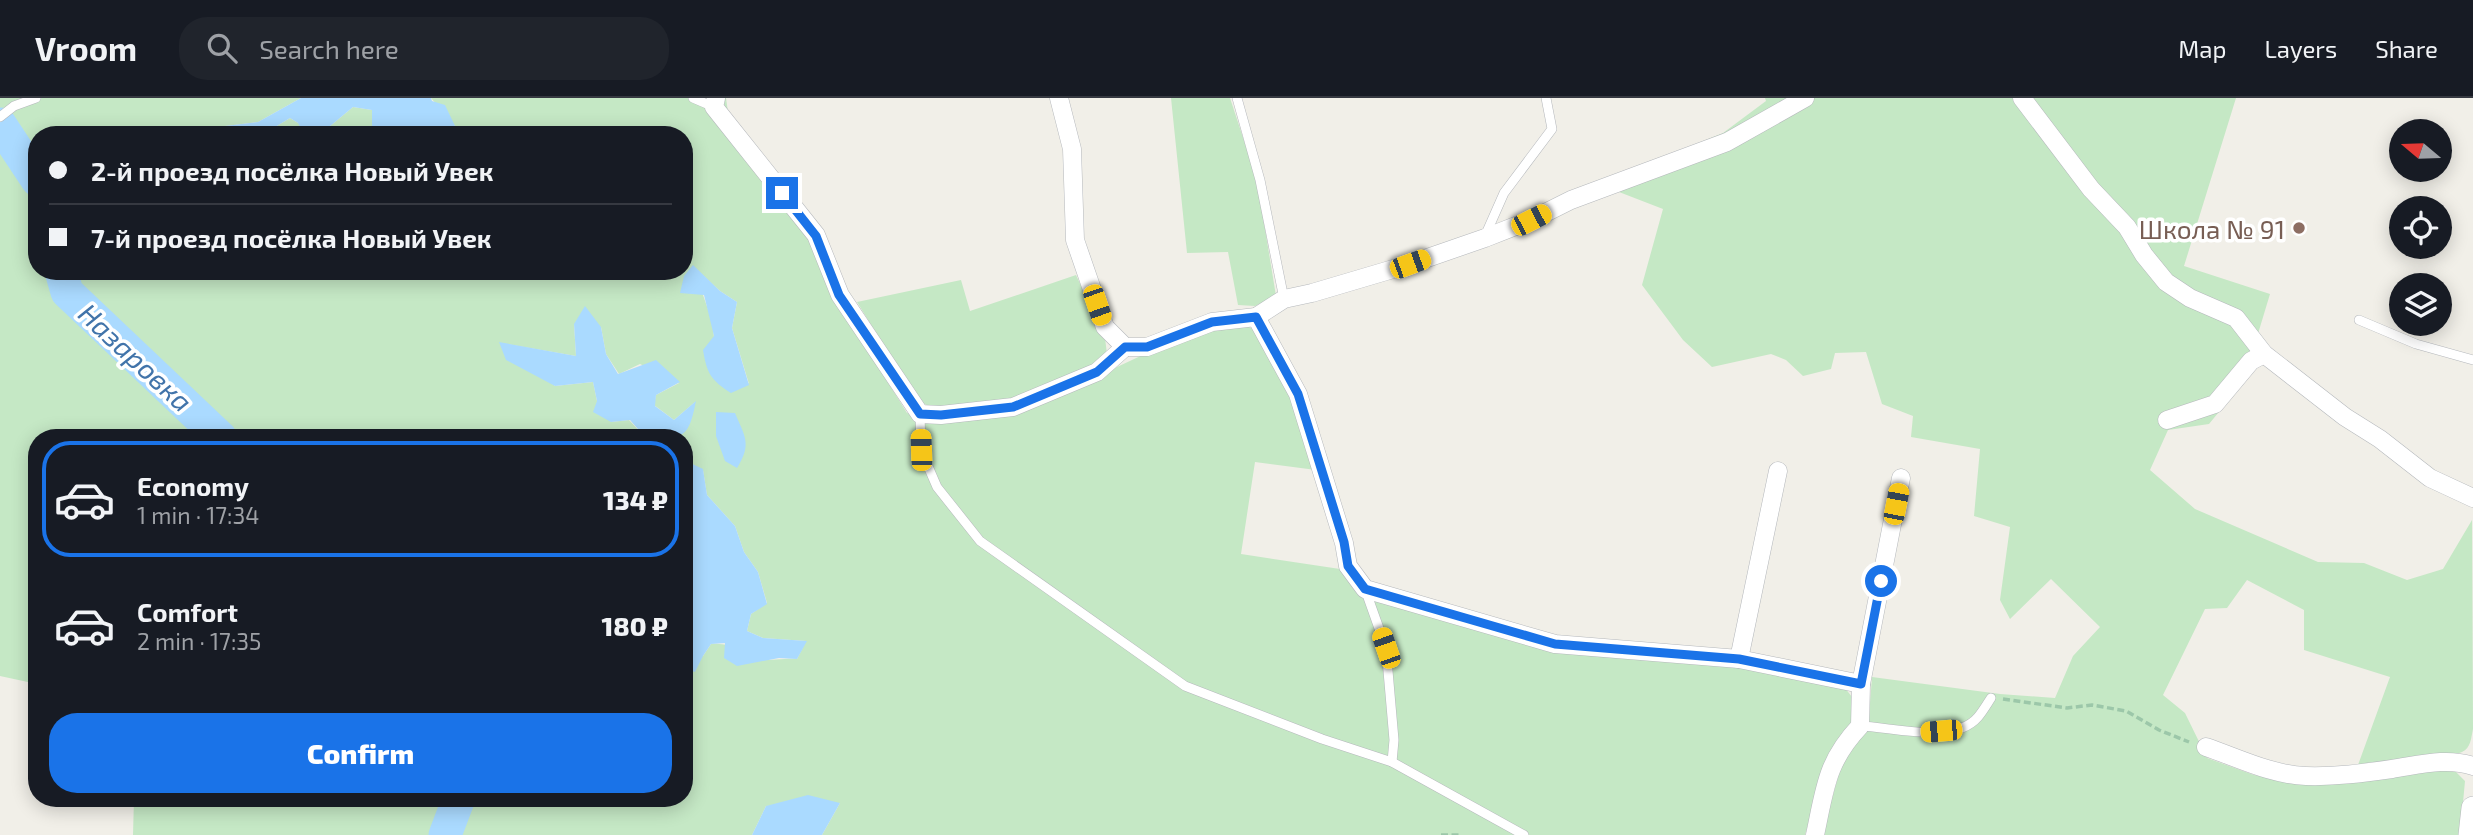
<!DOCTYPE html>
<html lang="en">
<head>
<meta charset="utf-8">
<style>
  :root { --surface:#171b24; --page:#20242c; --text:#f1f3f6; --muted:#9ea1a6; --line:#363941; --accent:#1a73e8 }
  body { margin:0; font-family:"Exo 2",sans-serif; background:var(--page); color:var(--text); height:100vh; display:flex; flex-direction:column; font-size:26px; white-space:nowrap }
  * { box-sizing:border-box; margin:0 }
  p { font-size:23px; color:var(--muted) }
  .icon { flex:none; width:38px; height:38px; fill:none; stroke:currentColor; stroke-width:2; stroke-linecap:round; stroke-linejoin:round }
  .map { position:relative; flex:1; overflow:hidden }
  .side { position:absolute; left:28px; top:331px; width:665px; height:378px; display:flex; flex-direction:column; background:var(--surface); border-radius:28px; box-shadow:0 4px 18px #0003 }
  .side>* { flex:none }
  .banner { position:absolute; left:28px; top:28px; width:665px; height:154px; border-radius:28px; box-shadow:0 4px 18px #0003; display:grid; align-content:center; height:154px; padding:0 21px; background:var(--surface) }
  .needle { width:46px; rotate:289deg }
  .buttons { position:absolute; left:2389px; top:21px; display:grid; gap:14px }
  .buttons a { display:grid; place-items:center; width:63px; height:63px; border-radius:50%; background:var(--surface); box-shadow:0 4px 18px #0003; font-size:35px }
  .end { position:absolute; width:32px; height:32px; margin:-16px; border:9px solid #1a73e8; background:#fff; box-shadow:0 0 0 4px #fff }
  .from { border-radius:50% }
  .car { position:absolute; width:21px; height:42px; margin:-21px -10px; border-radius:9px; box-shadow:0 0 5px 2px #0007; background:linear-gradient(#f5c518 24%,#345 0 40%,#f5c518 0 76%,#345 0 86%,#f5c518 0) }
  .banner b { display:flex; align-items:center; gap:24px; height:66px; font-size:26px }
  .banner b+b { border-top:2px solid var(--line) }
  .banner i { width:18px; height:18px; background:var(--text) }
  ul { padding:12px 0 0; list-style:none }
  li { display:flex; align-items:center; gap:21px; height:116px; margin:0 14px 10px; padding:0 7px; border:4px solid transparent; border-radius:28px }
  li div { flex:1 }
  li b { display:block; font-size:26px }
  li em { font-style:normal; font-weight:800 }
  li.on { border-color:var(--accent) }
  li>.icon { width:63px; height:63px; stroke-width:1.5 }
  .primary-button { display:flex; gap:14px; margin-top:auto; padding:14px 21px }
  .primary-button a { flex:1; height:80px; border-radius:28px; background:var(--accent); color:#fff; font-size:28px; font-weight:800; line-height:80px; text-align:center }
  header { display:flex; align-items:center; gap:42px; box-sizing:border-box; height:98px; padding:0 35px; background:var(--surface); border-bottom:2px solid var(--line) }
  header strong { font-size:33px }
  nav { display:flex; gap:38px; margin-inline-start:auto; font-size:24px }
  .search { width:490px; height:63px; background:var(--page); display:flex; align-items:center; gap:18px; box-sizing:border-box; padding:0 24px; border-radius:28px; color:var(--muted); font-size:26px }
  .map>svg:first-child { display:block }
  .green { fill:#c5e8c5; fill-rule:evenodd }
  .water { fill:#aadaff }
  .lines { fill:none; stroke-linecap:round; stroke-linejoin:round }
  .river { stroke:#aadaff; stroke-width:33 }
  .service-casing { stroke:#b5b8bc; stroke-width:10 }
  .minor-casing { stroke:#b5b8bc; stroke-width:19 }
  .tertiary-casing { stroke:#b5b8bc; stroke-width:24 }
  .path { stroke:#9cc7a9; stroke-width:3.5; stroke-dasharray:7 3.5; stroke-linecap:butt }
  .service { stroke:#fff; stroke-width:9 }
  .minor { stroke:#fff; stroke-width:18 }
  .tertiary { stroke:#fff; stroke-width:23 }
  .route { stroke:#1a73e8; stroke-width:9 }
  .education-dot { fill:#8d6e63; stroke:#fff; stroke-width:2.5 }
  .labels { text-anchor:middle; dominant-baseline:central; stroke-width:7; stroke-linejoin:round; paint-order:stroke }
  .education-label { font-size:26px; fill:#785e54; stroke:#fff; text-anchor:end }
  .water-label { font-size:28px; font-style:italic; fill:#4174aa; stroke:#fff }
</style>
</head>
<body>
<header>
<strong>Vroom</strong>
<div class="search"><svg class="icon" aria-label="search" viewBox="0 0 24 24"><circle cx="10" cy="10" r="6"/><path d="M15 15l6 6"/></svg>Search here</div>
<nav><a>Map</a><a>Layers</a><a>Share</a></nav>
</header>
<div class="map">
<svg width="2473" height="737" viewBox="0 0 2473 737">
  <rect width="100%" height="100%" fill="#f1efe8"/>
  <!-- green -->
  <g class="green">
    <path d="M0,0H301L258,24L225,28L212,37H37V173H684V37H444L456,29L431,0H726L728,14L812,141L834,198L907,315L937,322L1100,277L1149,254L1233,226L1249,229L1259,234L1287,290L1316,372L1255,364L1241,456L1340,471L1359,496L1555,555L1566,553L1737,568L1845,590L1852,599L1853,621L1825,665L1805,737H822L840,705L766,708L752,737H133L134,700H684V534L692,552L703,558L711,546C734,544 739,557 758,562C764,563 787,560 797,561L806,543L763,540L747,533L751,516L767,505L758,474L744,454L735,428L707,397L703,372L684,362V340L678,338L695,304L674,322L654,307L656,297L679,285L640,266L619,276L606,256L601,229L574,226L576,258L500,245L555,288L593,284L597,303L611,324L629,322L645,339L37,340V586L0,578ZM693,168L720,193L737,204L732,230L749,286L714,239L712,223Z"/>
    <polygon points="1171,0 1230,0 1257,82 1276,198 1255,208 1238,207 1228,154 1187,155"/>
    <path d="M1765,0H2236L2184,168L2270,196L2257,239L2260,264L2209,326L2168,332L2150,372L2195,411L2318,464L2364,465L2407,482L2443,471L2472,422L2473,631C2471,640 2471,650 2462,654C2442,663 2382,665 2358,667L2390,579L2304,552V512L2247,482L2227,510L2205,511L2163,597L2185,615L2207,660L2254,677L2299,686L2437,668L2456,674L2465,683L2460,737H1822L1843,661L1860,639L1869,618L1872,579L2000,596L2055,600L2073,558L2100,529L2051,481L2010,521L2000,502L2010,429L1974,418L1980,351L1911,339L1913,318L1882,306L1866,254L1835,255L1831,271L1803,278L1786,262L1771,256L1712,269L1683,242L1642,187L1663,111L1619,94L1617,78L1723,35L1766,3Z"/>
    <polygon points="353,9 372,12 372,34 379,37 262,37 290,20 298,25 323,34"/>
    <polygon points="1076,177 1105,240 1107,256 1094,266 1010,303 939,312 922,305 912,293 857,204 961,182 970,213"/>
  </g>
  <!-- water -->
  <g class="water">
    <polygon points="301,0 431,0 432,3 445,7 456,30 444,37 379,37 372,34 372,12 353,9 323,34 303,34 298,25 290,20 262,37 212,37 225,28 258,24"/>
    <path d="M693,167L720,193L737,204L732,230L749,287L731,295C711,282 707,276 703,252L714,238L704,197L680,195L684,178Z"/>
    <path d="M585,208L601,229L606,256L618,276L656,262L680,284L656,297L655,308L674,322L696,303C688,343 683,340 645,339L630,322L611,324L593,314L597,303L593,284L555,288L506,262L499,244L576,258L574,226Z"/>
    <path d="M716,314L735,315C745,339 752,346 737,370L725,363L716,338Z"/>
    <polygon points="684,362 703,371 707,397 735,428 744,454 758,474 767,506 751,516 747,533 763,540 807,543 797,561 779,560 737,568 724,560 725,545 711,546 703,558 695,574 684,570 692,552 684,534"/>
    <polygon points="808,697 840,705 822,737 752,737 766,708"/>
  </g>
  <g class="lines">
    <!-- river -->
    <g class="river">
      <polyline points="0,26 37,82"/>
      <polyline points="61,173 67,194 221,340"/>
      <polyline points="445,737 459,700"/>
    </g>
    <!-- service casing -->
    <g class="service-casing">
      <g id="service">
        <polyline points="693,0 714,9"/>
        <polyline points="1237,0 1260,82 1284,201"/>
        <polyline points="0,19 14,8 36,0"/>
        <polyline points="1485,138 1504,95 1552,31 1546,0"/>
        <polyline points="2359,222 2416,246 2473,262"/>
        <polyline points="920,316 921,352 937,389 980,443 1185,588 1322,641 1392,664 1524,737"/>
        <polyline points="1365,491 1386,550 1394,642 1392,664"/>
        <path d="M1860,628C1893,629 1954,647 1978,619C1983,613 1987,606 1991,600"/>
      </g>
    </g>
    <!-- minor casing -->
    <g class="minor-casing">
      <g id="minor">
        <polyline points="716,0 714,9 816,137 840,197 920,316 941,317 1013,309 1097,274 1125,249"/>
        <polyline points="1059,0 1072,51 1075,142 1105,229 1125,249 1147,249 1212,224 1256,219 1284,201 1312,195 1410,166 1485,140 1531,122 1571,102 1727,44 1805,0"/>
        <polyline points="2022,0 2091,91 2127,129 2144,157 2166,184 2190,200 2236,220 2264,256 2345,319 2380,341 2430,380 2473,400"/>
        <polyline points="1256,219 1298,296 1344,445 1348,468 1365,491 1555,546 1739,561 1861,586"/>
        <polyline points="2167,322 2215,306 2251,263 2264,256"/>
        <polyline points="1739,561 1778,373"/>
        <path d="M2206,649C2238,660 2272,677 2306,678C2335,679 2364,675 2392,671C2419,667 2447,659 2473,668"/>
        <path d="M1815,737C1825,691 1826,664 1860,628L1861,586L1901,380"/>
      </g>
    </g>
    <!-- tertiary casing -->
    <g class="tertiary-casing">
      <polyline id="tertiary" points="2470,737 2473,710"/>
    </g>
    <!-- path -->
    <g class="path">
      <polyline points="2003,601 2067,610 2092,607 2126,613 2159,632 2189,644"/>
      <polyline points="1441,737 1462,737"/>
    </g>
    <!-- service -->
    <use href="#service" class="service"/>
    <!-- minor -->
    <use href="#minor" class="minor"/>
    <!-- tertiary -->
    <use href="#tertiary" class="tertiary"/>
  </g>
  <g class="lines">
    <!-- route -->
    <polyline class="route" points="782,95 816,138 839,197 920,316 941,317 1013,309 1097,274 1125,249 1147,249 1212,224 1256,219 1298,296 1344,444 1348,468 1365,491 1555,546 1739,561 1861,586 1881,483"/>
  </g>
  <!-- markers -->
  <circle class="education-dot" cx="2299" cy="130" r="7"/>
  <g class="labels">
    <!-- education labels -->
    <g class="education-label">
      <text x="2285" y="130">Школа № 91</text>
    </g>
    <!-- water labels -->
    <g class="water-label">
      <text transform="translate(136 259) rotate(43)">Назаровка</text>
    </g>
  </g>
</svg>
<div class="buttons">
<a><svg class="needle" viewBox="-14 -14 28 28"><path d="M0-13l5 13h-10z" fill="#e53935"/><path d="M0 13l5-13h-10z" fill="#9ea1a6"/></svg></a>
<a><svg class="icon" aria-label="locate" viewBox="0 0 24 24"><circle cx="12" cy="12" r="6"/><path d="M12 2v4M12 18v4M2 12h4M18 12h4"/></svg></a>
<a><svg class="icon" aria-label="layers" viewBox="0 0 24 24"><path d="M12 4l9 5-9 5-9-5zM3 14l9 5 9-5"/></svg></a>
</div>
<i class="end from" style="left:1881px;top:483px"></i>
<i class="end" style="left:782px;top:95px"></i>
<i class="car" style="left:1531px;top:122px;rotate:63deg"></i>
<i class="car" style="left:1410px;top:166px;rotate:70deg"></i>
<i class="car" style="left:1097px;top:207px;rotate:161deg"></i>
<i class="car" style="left:921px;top:352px;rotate:358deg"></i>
<i class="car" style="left:1896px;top:406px;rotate:11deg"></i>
<i class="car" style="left:1386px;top:550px;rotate:341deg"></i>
<i class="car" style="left:1941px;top:633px;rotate:265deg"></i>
<div class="banner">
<b><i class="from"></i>2-й проезд посёлка Новый Увек</b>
<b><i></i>7-й проезд посёлка Новый Увек</b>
</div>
<section class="side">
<ul>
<li class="on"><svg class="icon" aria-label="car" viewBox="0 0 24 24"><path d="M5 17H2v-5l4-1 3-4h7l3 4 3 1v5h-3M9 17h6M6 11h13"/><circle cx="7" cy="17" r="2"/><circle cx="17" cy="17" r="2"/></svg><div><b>Economy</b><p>1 min · 17:34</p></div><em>134 ₽</em></li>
<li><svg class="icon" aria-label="car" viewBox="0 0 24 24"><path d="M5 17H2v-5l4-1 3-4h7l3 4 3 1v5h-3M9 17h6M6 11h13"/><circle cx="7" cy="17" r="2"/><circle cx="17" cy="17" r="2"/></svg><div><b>Comfort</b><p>2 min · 17:35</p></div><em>180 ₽</em></li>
</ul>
<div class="primary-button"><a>Confirm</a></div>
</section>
</div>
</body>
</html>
